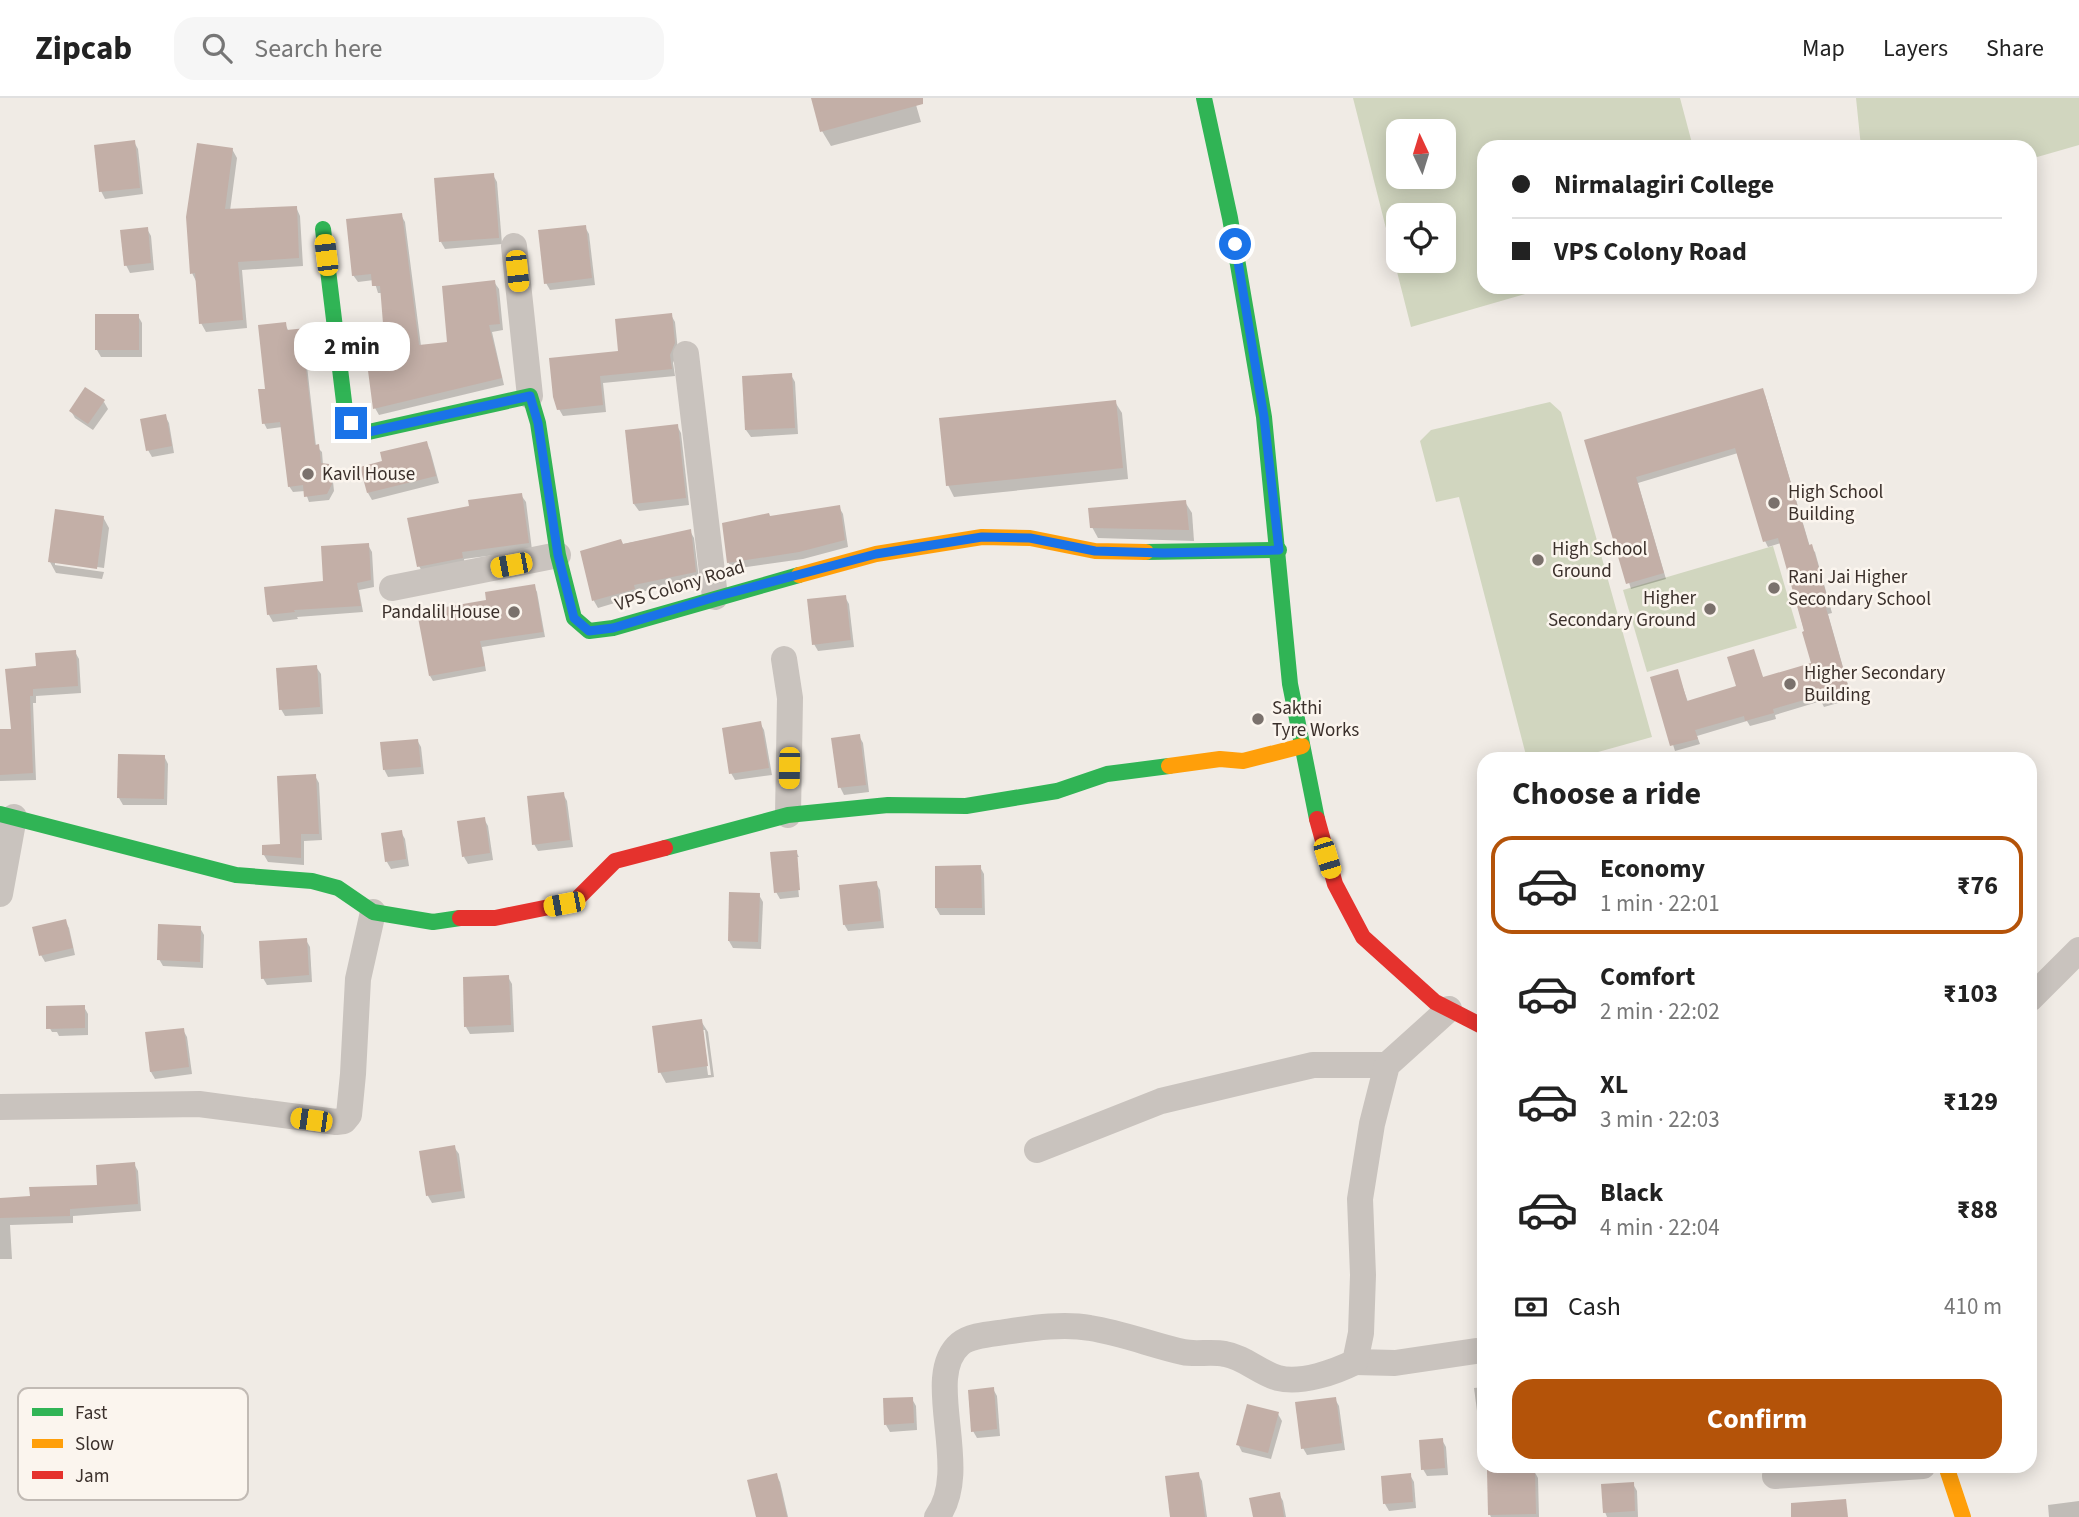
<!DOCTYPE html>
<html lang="en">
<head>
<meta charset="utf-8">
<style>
  :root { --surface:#fff; --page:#f6f6f6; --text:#222; --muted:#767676; --line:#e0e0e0; --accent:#b45309 }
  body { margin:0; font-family:"Source Sans 3",sans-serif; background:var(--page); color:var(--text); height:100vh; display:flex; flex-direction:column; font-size:26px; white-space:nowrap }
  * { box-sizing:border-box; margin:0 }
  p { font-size:23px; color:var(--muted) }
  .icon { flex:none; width:38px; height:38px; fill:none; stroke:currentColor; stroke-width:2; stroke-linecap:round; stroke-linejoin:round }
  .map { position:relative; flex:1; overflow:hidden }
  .sheet { position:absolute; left:1477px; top:654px; width:560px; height:721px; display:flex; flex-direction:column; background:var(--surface); border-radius:21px; box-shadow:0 4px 18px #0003 }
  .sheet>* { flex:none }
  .top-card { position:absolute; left:1477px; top:42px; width:560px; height:154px; border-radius:21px; box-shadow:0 4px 18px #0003; display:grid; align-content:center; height:154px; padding:0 35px; background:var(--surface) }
  .needle { width:46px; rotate:356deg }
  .fabs { position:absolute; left:1386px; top:21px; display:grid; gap:14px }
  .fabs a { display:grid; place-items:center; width:70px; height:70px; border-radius:14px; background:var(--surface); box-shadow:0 4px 18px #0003; font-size:35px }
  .end { position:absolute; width:32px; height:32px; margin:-16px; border:9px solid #1a73e8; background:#fff; box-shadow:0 0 0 4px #fff }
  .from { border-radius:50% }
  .bubble { position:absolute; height:49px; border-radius:21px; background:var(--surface); box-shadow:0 4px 18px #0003; font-size:23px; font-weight:700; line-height:49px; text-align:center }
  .car { position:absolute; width:21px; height:42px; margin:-21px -10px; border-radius:9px; box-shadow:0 0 5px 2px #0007; background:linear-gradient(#f5c518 24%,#345 0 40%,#f5c518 0 76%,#345 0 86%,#f5c518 0) }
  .top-card b { display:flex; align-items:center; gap:24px; height:66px; font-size:26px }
  .top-card b+b { border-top:2px solid var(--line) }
  .top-card i { width:18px; height:18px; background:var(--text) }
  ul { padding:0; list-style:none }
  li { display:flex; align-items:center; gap:21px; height:98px; margin:0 14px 10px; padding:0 21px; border:4px solid transparent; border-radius:21px }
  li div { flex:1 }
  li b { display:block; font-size:26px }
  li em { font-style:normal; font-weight:700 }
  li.selected { border-color:var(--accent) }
  li>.icon { width:63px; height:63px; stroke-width:1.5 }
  h2 { padding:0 35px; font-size:32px; line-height:84px }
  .pay { display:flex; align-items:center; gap:18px; height:77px; padding:0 35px; font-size:26px }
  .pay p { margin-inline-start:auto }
  .action { display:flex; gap:14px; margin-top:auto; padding:14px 35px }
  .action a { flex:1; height:80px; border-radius:21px; background:var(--accent); color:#fff; font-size:28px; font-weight:700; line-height:80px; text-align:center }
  header { display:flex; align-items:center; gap:42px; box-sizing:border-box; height:98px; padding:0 35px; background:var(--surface); border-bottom:2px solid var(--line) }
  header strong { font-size:33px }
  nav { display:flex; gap:38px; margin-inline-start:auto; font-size:24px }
  .search { width:490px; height:63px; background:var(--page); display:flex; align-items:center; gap:18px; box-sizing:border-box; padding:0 24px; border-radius:21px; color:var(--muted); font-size:26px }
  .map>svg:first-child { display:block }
  .green { fill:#d1d6bf; fill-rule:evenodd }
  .shadow { fill:#0003; fill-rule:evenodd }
  .building { fill:#c3afa7 }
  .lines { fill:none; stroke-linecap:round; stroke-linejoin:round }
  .street { stroke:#c9c3be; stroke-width:26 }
  .fast { stroke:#30b455; stroke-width:16 }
  .slow { stroke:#ff9f0a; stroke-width:16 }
  .jam { stroke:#e5322d; stroke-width:16 }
  .route { stroke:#1a73e8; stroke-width:9 }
  .poi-dot { fill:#7a716c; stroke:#fbf5ee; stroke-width:2.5 }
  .labels { text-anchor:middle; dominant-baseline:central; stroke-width:5; stroke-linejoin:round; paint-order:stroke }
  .poi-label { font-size:19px; fill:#3b302b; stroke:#fbf5ee; text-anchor:start }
  .street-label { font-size:19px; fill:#3b302b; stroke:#fbf5ee }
  .key { fill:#fbf5ee; stroke:#c1bab4; stroke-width:2 }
  .key-label { font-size:19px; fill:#3b302b }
</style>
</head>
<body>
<header>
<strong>Zipcab</strong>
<div class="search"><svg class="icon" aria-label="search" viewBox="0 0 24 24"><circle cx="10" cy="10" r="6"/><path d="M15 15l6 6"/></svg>Search here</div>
<nav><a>Map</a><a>Layers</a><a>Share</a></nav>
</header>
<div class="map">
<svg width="2079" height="1419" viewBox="0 0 2079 1419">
  <rect width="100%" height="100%" fill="#f0ebe5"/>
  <!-- green -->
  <g class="green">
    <path d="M1353,0H1680L1693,49H1484V189H1549L1411,229ZM1444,33V79H1398V33ZM1398,117H1444V163H1398Z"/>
    <polygon points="1856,0 2079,0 2079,47 2030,61 2030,49 1861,49"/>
    <polygon points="1550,304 1561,314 1652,639 1573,661 1527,661 1459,399 1436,404 1420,343 1431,332"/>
    <polygon points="1773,448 1797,530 1647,574 1623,492"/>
  </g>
  <!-- shadow -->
  <g class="shadow">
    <polygon points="812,0 914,0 921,24 831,48 822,33"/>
    <polygon points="134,44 138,51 143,96 105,101 101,93"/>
    <polygon points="232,51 237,60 230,113 296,109 300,118 303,168 242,172 247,230 206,234 201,225 197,185 192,175"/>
    <polygon points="493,77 497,84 502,146 445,151 441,144"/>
    <polygon points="401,117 405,124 421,248 449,245 494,184 499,191 503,232 492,234 504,287 379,317 375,310 388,264 382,195 378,195 374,182 358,184 353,177"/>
    <polygon points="585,129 589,136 595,187 550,192 546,185"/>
    <polygon points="147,131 151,138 154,172 130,175 126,167"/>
    <polygon points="671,217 675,224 678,253 673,265 675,278 603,285 606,314 563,318 559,311 620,254"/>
    <polygon points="138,218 142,225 142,259 101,259 97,252"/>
    <polygon points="285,226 289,234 305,232 309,238 312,268 307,268 316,348 322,354 323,367 328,368 332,374 334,393 329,402 309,404 305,393 293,394 289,388 282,329 267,331 264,325 267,292"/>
    <polygon points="791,277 795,284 798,336 751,339 746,332"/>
    <polygon points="1765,297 1810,449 1815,454 1832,515 1828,516 1852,601 1824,609 1821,603 1775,617 1776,621 1750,628 1747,623 1697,638 1700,646 1675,653 1652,580 1677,573 1688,604 1739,590 1753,553 1763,580 1813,566 1781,445 1768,449 1765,443 1738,355 1638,385 1666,481 1631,491 1586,343"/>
    <polygon points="104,304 108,311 93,332 75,320 71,313"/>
    <polygon points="1115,304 1122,315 1128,381 954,399 948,387"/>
    <polygon points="165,318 169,325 174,355 152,359 148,352"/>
    <polygon points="677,328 681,335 689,407 639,413 634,406"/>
    <polygon points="426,345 430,352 439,385 372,402 368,395 385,364"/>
    <polygon points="521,397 526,404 532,452 464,461 465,467 423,475 419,468"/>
    <polygon points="1185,404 1192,415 1194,443 1098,440 1092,429"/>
    <polygon points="839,409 843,416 848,449 803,461 733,471 728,464 770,420"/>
    <polygon points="103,419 109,430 104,470 55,463 55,467 104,474 102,481 56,475 50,464"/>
    <polygon points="690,433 694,440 699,481 637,495 638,498 598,510 594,503 582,454"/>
    <polygon points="368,447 372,454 374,489 359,492 363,514 297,519 298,521 273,524 269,517 266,491 325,484"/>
    <polygon points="534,488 537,494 545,539 482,549 486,573 433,583 430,578 488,503"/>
    <polygon points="845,499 849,506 854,549 818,553 814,546"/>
    <polygon points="75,554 79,561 81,595 36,598 36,605 33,605 36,682 0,683 0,633 13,633 38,570"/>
    <polygon points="316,569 321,576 323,616 285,618 281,611"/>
    <polygon points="760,625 764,632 772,677 735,682 731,675"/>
    <polygon points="859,638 863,645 869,694 844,697 840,689"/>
    <polygon points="417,642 421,649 424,676 388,679 384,671"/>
    <polygon points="164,658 168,666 167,707 123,707 119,700"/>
    <polygon points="315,678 319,685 322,742 304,743 304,767 268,764 264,757 282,748"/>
    <polygon points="563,696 567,703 573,749 538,753 534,746"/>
    <polygon points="484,721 488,728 493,762 468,766 464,759"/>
    <polygon points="401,734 405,741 409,768 391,771 387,764 383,737"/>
    <polygon points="796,754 799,759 795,759 799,799 780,801 776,794"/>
    <polygon points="980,769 984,776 985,817 940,817 936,810"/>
    <polygon points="876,785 880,792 884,830 848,833 844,826"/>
    <polygon points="759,797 763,804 761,851 733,850 729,843"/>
    <polygon points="65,823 69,830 75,857 45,864 41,857"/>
    <polygon points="200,830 204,837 203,870 163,868 159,861"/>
    <polygon points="306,842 310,849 312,884 267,887 263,880"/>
    <polygon points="508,879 512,886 514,934 470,936 466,929"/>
    <polygon points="84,909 88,916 88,937 59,938 57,934 52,934 48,927"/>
    <path d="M701,923L708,934L714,979L666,985L660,974ZM702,932H705L711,977H708Z"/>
    <polygon points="183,932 187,939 192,976 155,981 151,974 147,936"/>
    <polygon points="454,1049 459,1056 465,1100 432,1105 428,1098 421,1054"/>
    <polygon points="134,1066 138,1073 141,1113 73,1118 73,1125 10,1127 12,1161 0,1161 0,1102 31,1100 99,1088"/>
    <polygon points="1484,1289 1484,1335 1483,1335 1479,1328 1474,1290"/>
    <polygon points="993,1291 997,1298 1000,1338 977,1340 973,1333"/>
    <polygon points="912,1301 916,1308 917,1332 890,1334 886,1327"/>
    <polygon points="1335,1301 1339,1308 1345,1352 1307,1357 1303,1350"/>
    <polygon points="1278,1316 1282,1323 1271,1361 1242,1354 1238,1346"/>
    <polygon points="1442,1342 1446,1349 1448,1377 1427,1378 1423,1371"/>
    <polygon points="1534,1373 1538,1380 1539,1419 1491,1419 1490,1417"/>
    <polygon points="1198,1376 1202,1383 1207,1419 1172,1419"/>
    <polygon points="776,1377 780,1384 788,1419 758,1419"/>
    <polygon points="1410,1377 1414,1384 1416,1410 1389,1413 1385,1406 1383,1379"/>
    <polygon points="1633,1386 1637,1393 1638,1419 1607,1419 1605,1414"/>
    <polygon points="1279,1396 1283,1403 1286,1419 1254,1419"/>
    <polygon points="2079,1403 2079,1419 2049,1419 2048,1407"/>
  </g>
  <!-- building -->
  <g class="building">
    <polygon points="811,0 923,0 923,6 820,34"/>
    <polygon points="135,42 140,90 99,94 94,47"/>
    <polygon points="197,45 233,50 225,111 297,108 299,160 238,164 243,222 199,226 195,175 190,176 186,119"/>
    <polygon points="494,75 499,140 439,144 434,80"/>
    <polygon points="402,115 419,247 447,244 442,188 495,182 500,226 489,227 502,280 373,311 367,265 386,263 380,188 372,188 371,176 352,178 346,121"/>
    <polygon points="586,127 592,180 544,186 538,132"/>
    <polygon points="148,129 151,165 124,168 120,132"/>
    <polygon points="672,215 675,245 670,257 672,271 600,278 603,307 557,312 553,299 549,260 618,253 615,221"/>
    <rect x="95" y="216" width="44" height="36"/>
    <polygon points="286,224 287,232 306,230 310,263 305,263 315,347 319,346 321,365 329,366 332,386 327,396 304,399 303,387 288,389 280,324 262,326 258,291 265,291 258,227"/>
    <polygon points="792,275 795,330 745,332 742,278"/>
    <polygon points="85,289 105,302 88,326 69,313"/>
    <polygon points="1763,290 1809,447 1812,446 1830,509 1826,510 1850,595 1820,604 1818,598 1773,611 1774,615 1745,623 1744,618 1695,632 1698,641 1670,648 1650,579 1678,571 1687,603 1736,588 1727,559 1754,551 1763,579 1811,565 1802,534 1804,533 1778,440 1763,444 1735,350 1636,379 1664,475 1626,486 1584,342"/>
    <polygon points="1116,302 1123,370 946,388 939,320"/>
    <polygon points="166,316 172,348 146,353 140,321"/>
    <polygon points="678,326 686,400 633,406 625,332"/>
    <polygon points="427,343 436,378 367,395 360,369 382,363 380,354"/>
    <polygon points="522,395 529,445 462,454 463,460 417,469 407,420 469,408 468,402"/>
    <polygon points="1186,402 1189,432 1090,430 1088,410"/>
    <polygon points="840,407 845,442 799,454 727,465 722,425 769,415 770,418"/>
    <polygon points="55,411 104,418 97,471 48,464"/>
    <polygon points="691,431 696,474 634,487 635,491 592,503 580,453 621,441 623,446"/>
    <polygon points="369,445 371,482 357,485 361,508 294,512 295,514 267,517 264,489 323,483 321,448"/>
    <polygon points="535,486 543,534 480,543 485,568 429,578 417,514 486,502 485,494"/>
    <polygon points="846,497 851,542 812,547 807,501"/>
    <polygon points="76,552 78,588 33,591 33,598 30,598 33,675 0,677 0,631 11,631 5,571 36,568 35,555"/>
    <polygon points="317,567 320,609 279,612 276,570"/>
    <polygon points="761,623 769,670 729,676 722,630"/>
    <polygon points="860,636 866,687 838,690 831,640"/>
    <polygon points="418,641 421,669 383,672 380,644"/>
    <polygon points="118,656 165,657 164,701 117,700"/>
    <polygon points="316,676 319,736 301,736 301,760 262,757 262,747 280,746 277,678"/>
    <polygon points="564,694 570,742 532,747 527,698"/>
    <polygon points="485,719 490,755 462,759 457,723"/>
    <polygon points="402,732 406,761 385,764 381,735"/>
    <polygon points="797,752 800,792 774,795 770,754"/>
    <polygon points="981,767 982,810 935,810 935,768"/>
    <polygon points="877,783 881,823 843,827 839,787"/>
    <polygon points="729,794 760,795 758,844 728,843"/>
    <polygon points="66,821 73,850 39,858 32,829"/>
    <polygon points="158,826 201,828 200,864 157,862"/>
    <polygon points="307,840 309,877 261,881 259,843"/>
    <polygon points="509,877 511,927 464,929 463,879"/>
    <polygon points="85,907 85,930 46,931 46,908"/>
    <polygon points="702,921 708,968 658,975 652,928"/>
    <polygon points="184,930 189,969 150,974 145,934"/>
    <polygon points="455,1047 462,1093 426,1098 419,1053"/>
    <polygon points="135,1064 138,1106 70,1111 70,1118 0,1120 0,1100 30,1098 29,1089 97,1087 96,1067"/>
    <polygon points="994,1289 997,1331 971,1334 968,1292"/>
    <polygon points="913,1299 914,1325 884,1327 883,1300"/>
    <polygon points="1336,1299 1342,1345 1301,1351 1295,1304"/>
    <polygon points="1247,1306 1279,1314 1268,1355 1236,1347"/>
    <polygon points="1443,1340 1445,1370 1421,1372 1419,1342"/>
    <polygon points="1535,1371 1536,1416 1488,1417 1487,1372"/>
    <polygon points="1199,1374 1205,1419 1170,1419 1165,1378"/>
    <polygon points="777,1375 787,1419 756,1419 747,1382"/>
    <polygon points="1411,1375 1413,1404 1383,1406 1381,1378"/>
    <polygon points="1634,1384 1635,1413 1603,1415 1601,1386"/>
    <polygon points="1280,1394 1284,1419 1253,1419 1249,1400"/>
    <polygon points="1846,1401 1848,1419 1791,1419 1791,1405"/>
  </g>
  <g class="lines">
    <!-- street -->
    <g class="street">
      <polyline points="514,148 530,298"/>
      <polyline points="686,256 715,499"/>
      <polyline points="392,490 558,457"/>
      <polyline points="784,561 790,600 788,717"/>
      <polyline points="0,796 14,719"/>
      <polyline points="2030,901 2079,852"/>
      <polyline points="0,1009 199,1006 336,1024 344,1023 349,1017 353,976 358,881 373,814"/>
      <polyline points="1037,1052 1161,1003 1313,967 1387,967"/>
      <polyline points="1355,1264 1395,1265 1476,1253"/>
      <polyline points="1775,1378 1923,1368"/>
      <path d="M937,1419C973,1371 921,1279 960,1246C970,1237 992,1236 1005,1234C1032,1230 1063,1225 1090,1230C1122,1235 1152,1247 1183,1254C1196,1257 1211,1253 1225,1256C1244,1259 1260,1275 1278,1280C1301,1286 1335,1274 1355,1264L1361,1235L1363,1177L1360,1101L1372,1026L1387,967L1449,911"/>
    </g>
    <!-- fast -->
    <g class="fast">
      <polyline points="1204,0 1230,120 1264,319 1290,586 1317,721"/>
      <polyline points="323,131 345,312 351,325 364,335 530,298 538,325 558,457 574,520 589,533 613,530 799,477"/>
      <polyline points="1146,454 1279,452"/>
      <polyline points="0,716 236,777 312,783 338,790 373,814 433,824 460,820"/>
      <polyline points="665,750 788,717 888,707 966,708 1057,693 1107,676 1169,668"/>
    </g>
    <!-- slow -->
    <g class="slow">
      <polyline points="799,477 876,456 982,439 1030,440 1095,453 1146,454"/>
      <polyline points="1169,668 1220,661 1243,663 1302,648"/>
      <polyline points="1946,1368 1963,1419"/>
    </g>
    <!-- jam -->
    <g class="jam">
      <polyline points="1317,721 1335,786 1363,839 1435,904 1484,929"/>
      <polyline points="460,820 495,820 564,806 577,801 615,763 665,750"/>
    </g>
  </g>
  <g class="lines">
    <!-- route -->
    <polyline class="route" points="351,325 364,335 530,298 538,325 558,457 574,520 589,533 613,530 715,499 876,456 982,439 1030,440 1095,453 1164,455 1279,452 1264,319 1235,146"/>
  </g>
  <!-- markers -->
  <g class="poi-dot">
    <circle cx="308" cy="376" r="7"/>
    <circle cx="1774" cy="405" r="7"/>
    <circle cx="1538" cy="462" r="7"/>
    <circle cx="1774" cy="490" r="7"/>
    <circle cx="1710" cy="511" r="7"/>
    <circle cx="514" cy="514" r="7"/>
    <circle cx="1790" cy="586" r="7"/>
    <circle cx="1258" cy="621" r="7"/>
  </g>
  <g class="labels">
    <!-- poi labels -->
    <g class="poi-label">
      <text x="322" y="376">Kavil House</text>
      <text x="1788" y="394">High School<tspan x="1788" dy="22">Building</tspan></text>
      <text x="1552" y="451">High School<tspan x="1552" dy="22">Ground</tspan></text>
      <text x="1788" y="479">Rani Jai Higher<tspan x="1788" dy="22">Secondary School</tspan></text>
      <text x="1696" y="500" text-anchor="end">Higher<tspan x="1696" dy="22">Secondary Ground</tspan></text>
      <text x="500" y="514" text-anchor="end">Pandalil House</text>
      <text x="1804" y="575">Higher Secondary<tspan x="1804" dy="22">Building</tspan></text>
      <text x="1272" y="610">Sakthi<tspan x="1272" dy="22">Tyre Works</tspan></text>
    </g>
    <!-- street labels -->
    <g class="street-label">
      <text transform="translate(680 488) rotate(-17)">VPS Colony Road</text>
    </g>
  </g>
  <!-- legend -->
  <rect x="18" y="1290" width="230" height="112" rx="10" class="key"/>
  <rect x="32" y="1310" width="31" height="8" fill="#30b455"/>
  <rect x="32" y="1341" width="31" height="9" fill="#ff9f0a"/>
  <rect x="32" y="1373" width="31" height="8" fill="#e5322d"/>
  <g class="key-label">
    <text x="75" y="1321">Fast</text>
    <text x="75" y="1352">Slow</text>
    <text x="75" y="1384">Jam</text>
  </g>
</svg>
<div class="fabs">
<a><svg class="needle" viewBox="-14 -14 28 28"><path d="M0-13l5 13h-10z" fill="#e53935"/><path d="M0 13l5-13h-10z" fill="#767676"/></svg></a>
<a><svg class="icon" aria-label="locate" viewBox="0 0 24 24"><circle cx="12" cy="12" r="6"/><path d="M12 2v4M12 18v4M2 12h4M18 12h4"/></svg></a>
</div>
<i class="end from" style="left:1235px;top:146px"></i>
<i class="end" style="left:351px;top:325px"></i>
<div class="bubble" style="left:294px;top:224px;width:116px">2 min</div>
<i class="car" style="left:326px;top:157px;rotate:353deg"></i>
<i class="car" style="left:517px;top:173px;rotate:174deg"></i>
<i class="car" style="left:511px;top:467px;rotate:259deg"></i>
<i class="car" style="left:789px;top:670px;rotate:181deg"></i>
<i class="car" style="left:1327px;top:760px;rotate:163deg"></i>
<i class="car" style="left:564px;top:806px;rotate:259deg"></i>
<i class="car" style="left:311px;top:1022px;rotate:278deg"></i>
<div class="top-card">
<b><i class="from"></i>Nirmalagiri College</b>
<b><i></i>VPS Colony Road</b>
</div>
<section class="sheet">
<h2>Choose a ride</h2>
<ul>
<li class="selected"><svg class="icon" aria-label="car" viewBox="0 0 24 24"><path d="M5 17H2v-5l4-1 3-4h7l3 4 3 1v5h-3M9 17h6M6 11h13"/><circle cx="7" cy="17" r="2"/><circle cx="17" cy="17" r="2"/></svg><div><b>Economy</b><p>1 min · 22:01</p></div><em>₹76</em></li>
<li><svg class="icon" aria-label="car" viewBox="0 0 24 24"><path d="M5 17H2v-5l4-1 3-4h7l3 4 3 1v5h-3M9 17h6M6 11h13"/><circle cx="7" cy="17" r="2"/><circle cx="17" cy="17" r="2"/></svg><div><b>Comfort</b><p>2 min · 22:02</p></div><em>₹103</em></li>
<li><svg class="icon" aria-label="car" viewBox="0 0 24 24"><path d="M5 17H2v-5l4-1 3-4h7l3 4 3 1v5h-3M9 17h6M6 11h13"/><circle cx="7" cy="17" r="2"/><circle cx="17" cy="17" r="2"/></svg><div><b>XL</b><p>3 min · 22:03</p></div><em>₹129</em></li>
<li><svg class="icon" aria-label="car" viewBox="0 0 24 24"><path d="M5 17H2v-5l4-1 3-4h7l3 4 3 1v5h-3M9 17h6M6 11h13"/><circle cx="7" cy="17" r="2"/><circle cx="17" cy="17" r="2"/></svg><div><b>Black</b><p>4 min · 22:04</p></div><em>₹88</em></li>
</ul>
<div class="pay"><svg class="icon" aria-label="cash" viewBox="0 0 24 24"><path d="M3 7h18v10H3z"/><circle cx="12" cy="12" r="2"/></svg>Cash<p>410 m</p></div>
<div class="action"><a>Confirm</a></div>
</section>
</div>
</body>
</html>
